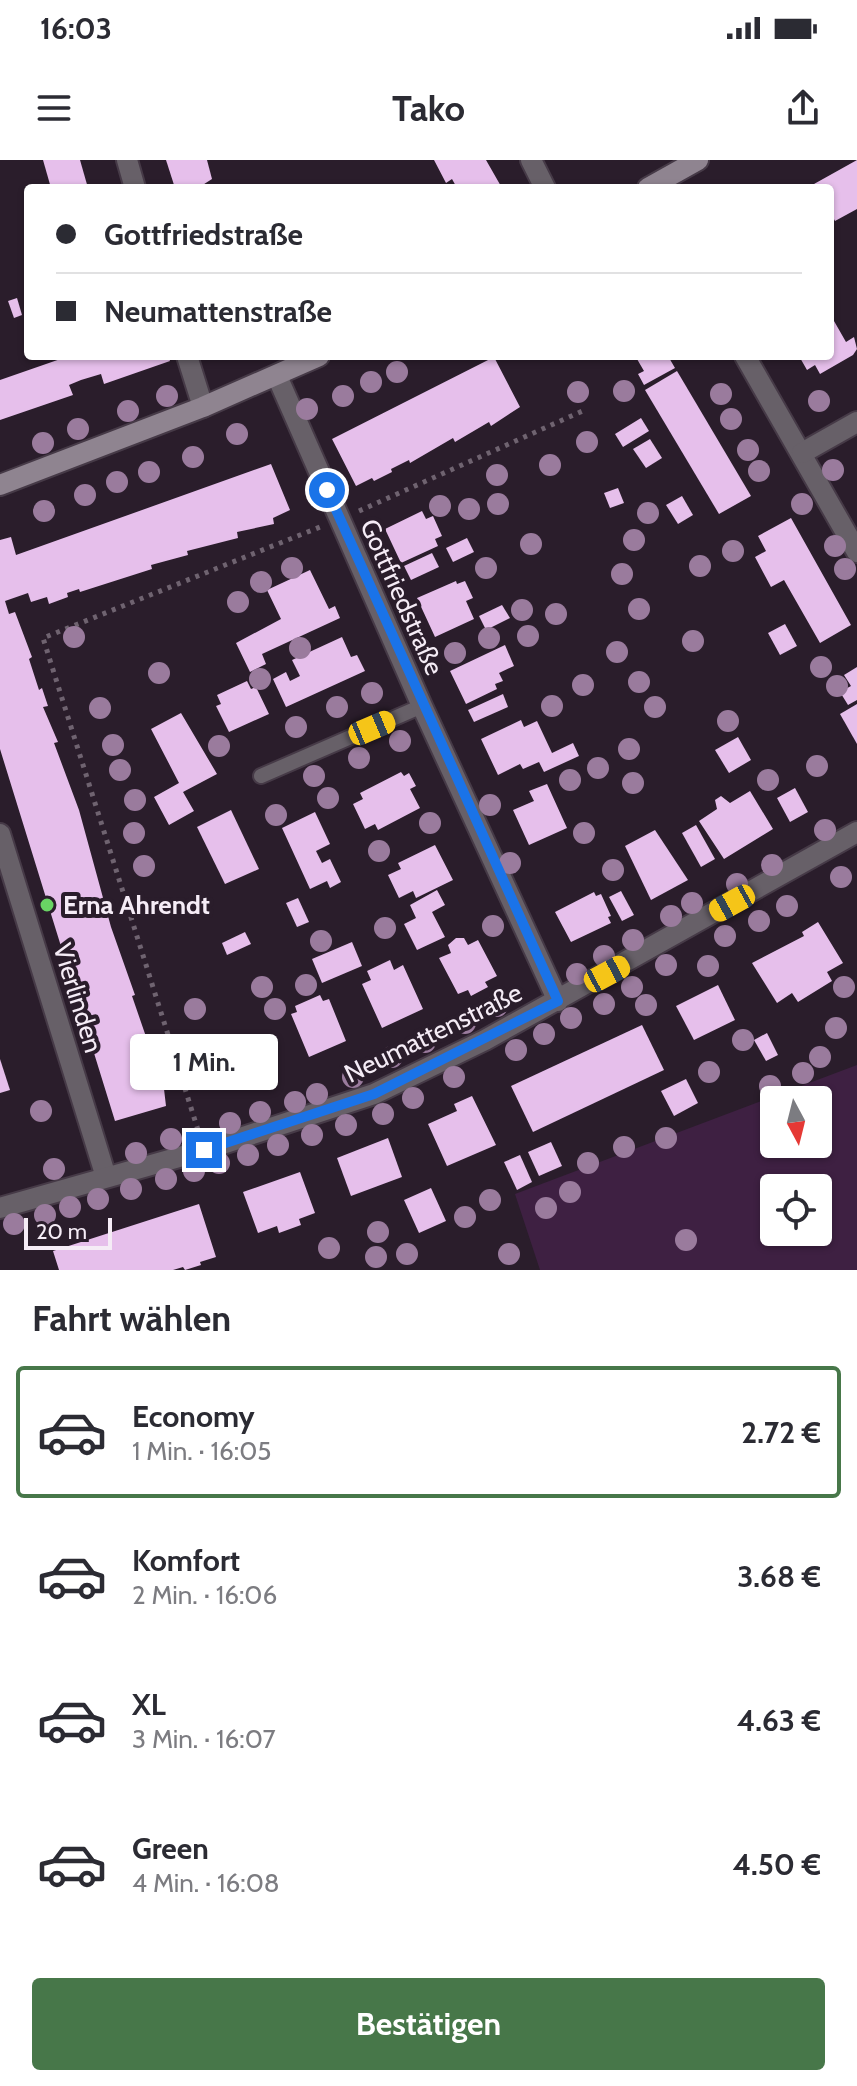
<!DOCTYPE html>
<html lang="de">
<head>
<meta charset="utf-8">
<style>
  :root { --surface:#fff; --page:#f7f7f7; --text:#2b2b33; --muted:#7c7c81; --line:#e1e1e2; --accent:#477749 }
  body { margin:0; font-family:Cabin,sans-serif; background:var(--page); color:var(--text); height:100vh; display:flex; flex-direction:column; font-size:30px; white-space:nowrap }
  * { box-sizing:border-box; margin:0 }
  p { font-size:26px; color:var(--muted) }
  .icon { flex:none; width:44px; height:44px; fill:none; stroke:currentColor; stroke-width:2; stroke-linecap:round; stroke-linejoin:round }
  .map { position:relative; height:1110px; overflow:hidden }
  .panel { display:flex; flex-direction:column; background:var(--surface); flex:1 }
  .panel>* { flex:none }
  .top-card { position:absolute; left:24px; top:24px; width:810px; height:176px; border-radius:8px; box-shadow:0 2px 6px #0004; display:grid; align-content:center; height:176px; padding:0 32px; background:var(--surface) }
  .needle { width:52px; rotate:173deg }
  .controls { position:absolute; left:760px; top:926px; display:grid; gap:16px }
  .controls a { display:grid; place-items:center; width:72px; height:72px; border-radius:8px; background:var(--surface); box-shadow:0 2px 6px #0004; font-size:40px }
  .scale { position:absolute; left:24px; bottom:20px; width:88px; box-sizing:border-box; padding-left:8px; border:4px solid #f5ecf6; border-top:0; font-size:22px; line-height:28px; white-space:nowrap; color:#f5ecf6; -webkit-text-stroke:6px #2a1d2b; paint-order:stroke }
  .end { position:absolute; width:36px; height:36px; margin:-18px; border:10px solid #1a73e8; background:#fff; box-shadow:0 0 0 4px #fff }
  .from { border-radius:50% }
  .bubble { position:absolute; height:56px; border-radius:8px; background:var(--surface); box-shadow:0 2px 6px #0004; font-size:26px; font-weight:700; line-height:56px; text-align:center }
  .car { position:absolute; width:24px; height:48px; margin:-24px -12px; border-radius:10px; box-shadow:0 0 6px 2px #0007; background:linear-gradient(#f5c518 24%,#345 0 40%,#f5c518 0 76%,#345 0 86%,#f5c518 0) }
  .top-card b { display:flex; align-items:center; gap:28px; height:76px; font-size:30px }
  .top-card b+b { border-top:2px solid var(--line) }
  .top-card i { width:20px; height:20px; background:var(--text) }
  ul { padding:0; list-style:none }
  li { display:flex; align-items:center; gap:24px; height:132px; margin:0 16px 12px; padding:0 16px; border:4px solid transparent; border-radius:8px }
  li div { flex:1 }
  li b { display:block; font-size:30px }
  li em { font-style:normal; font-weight:700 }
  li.selected { border-color:var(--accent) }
  li>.icon { width:72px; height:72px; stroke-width:1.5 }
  h2 { padding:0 32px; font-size:36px; line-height:96px }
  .cta { display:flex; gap:16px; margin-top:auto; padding:16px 32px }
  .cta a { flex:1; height:92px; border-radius:8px; background:var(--accent); color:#fff; font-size:32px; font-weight:700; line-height:92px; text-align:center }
  .status { display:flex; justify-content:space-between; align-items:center; height:56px; padding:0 40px; background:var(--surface); direction:ltr }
  .status svg { height:22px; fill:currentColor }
  header { display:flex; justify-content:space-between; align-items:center; height:104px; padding:0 32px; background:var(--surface); font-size:36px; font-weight:700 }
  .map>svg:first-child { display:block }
  .green { fill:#3e2042; fill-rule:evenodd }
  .building { fill:#e6bfeb }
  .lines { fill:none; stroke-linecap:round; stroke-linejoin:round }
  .lane-casing { stroke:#463a47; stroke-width:18 }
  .street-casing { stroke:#463a47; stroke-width:24 }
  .secondary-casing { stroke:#463a47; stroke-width:24 }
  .path { stroke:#6f6370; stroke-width:5; stroke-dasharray:4 6; stroke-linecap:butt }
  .lane { stroke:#676068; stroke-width:14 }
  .street { stroke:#676068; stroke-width:20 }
  .secondary { stroke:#8f8490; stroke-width:20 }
  .tree { fill:#9a7b9d }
  .route { stroke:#1a73e8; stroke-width:10 }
  .poi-dot { fill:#69d464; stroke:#2a1d2b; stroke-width:3 }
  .labels { text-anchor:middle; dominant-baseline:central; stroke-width:8; stroke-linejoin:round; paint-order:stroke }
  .street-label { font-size:26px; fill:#f5ecf6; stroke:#2a1d2b }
  .poi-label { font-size:26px; font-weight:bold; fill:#f5ecf6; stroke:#2a1d2b; text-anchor:start }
</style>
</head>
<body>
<div class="status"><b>16:03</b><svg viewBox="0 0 49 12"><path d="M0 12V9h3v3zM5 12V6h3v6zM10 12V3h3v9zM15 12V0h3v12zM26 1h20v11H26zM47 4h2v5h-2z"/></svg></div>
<header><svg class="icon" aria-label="menu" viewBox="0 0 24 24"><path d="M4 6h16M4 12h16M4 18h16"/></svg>Tako<svg class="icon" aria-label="share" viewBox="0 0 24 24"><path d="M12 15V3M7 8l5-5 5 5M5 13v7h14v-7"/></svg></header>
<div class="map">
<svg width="857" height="1110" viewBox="0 0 857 1110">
  <rect width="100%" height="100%" fill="#2a1d2b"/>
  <!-- green -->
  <path class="green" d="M857,905V1110H540L515,1034ZM774,940H818V984H774ZM774,1028H818V1072H774Z"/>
  <!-- building -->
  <g class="building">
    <polygon points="43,0 80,0 88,28 51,28"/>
    <polygon points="166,0 207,0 212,19 198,28 175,28"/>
    <polygon points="434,0 486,0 502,28 457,28 452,19 446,23"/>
    <polygon points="857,0 857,49 835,61 830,52 830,28 816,28 814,24"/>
    <polygon points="17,138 22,155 14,158 8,141"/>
    <polygon points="830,154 846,182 854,177 857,189 853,195 820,214 815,205 807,210 799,196 830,196"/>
    <polygon points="69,196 168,196 170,201 104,224 101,214 81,220 69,225 73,235 0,260 0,220"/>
    <polygon points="642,196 668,196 675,208 644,225 638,214 644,211 637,199"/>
    <polygon points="494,197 520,247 491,266 489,262 455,282 453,278 410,303 409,300 391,309 392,312 374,321 372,318 356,326 332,279"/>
    <polygon points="677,211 751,336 719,354 645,230"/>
    <polygon points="641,258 649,271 623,287 615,274"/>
    <polygon points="650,279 662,298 646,308 633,289"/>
    <polygon points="271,304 290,350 273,358 274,364 237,372 238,378 187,391 188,395 151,405 152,409 80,432 79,429 67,433 68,437 49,444 47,437 31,442 28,433 5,441 9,454 15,452 32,497 29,499 39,530 42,528 48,546 43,547 58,582 54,583 79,650 111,767 135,835 132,836 164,929 166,946 115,961 0,589 0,380 11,377 16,395"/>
    <polygon points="618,328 624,343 610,348 604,333"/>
    <polygon points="682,336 693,355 678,364 666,345"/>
    <polygon points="422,351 426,359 433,356 442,376 435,379 438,386 401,403 385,369"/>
    <polygon points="791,358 851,465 820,483 784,420 771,427 755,397 766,391 758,376"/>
    <polygon points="467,378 474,392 453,402 446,388"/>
    <polygon points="432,393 439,407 411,420 404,406"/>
    <polygon points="310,410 329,449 335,446 340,458 262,494 266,504 250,512 236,483 281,459 267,430"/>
    <polygon points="456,421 457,424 465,421 473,438 466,441 474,459 435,477 417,438"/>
    <polygon points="502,445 510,458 486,470 479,456"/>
    <polygon points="785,464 797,486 780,495 768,473"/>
    <polygon points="342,477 351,497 357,495 365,511 286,547 273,519 286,512 290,521 300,516 292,500"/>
    <polygon points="505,485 514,506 499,513 503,521 495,524 497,529 466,544 450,511"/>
    <polygon points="857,507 857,540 848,545 840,532 851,526 844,515"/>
    <polygon points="247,521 251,529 256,527 269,554 229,572 216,546 221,544 217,535"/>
    <polygon points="503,534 508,547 474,562 468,550"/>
    <polygon points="857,544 857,584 840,554"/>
    <polygon points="181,553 217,614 183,632 194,651 169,665 154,637 179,623 151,569"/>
    <polygon points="521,560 524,567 537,561 552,593 573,583 579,596 544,612 539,602 523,609 520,604 498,615 481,579"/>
    <polygon points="738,577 751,600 729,613 715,590"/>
    <polygon points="401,612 404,616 409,613 416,626 410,629 420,648 378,670 375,664 365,669 353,644 363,639 360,633"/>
    <polygon points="547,624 567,668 529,685 513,650 534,641 529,631"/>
    <polygon points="795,628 808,652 790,662 777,638"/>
    <polygon points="750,631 773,669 724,699 699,661 717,649 715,640 721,636 730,643"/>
    <polygon points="231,650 259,709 225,724 197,667"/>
    <polygon points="315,652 330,684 316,691 322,703 330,699 341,722 330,728 327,721 310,729 282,668"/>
    <polygon points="696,665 715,699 701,707 682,673"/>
    <polygon points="655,670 688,720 651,740 625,686"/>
    <polygon points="435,685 453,720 416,738 413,731 399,738 388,715 401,709 398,703"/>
    <polygon points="437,730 445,745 432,752 445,777 417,790 404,764 416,758 410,745"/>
    <polygon points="621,731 634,755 622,761 609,737"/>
    <polygon points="594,732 596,736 601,734 611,756 608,757 611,763 571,782 555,752"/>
    <polygon points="298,738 309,762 297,767 286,743"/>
    <polygon points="818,762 843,803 827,812 832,821 798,842 792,833 777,843 752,803 804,776 802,772"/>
    <polygon points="245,772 251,784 227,795 222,783"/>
    <polygon points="456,778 464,778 468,785 478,780 497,816 485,822 488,827 471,836 468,830 458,834 439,798 451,793 448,785"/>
    <polygon points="352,782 362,806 322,823 312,799"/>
    <polygon points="390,800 394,810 403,805 423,849 382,868 362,824 371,820 367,811"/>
    <polygon points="718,825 735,860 694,880 676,846"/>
    <polygon points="320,835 323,841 329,839 346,881 309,897 291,854 297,852 295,846"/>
    <polygon points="642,865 664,910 533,972 511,926"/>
    <polygon points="767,873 778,895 766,901 754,880"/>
    <polygon points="259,876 272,909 231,924 223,901 205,908 197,886 219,878 224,889"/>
    <polygon points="0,899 10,930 0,933"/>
    <polygon points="686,919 698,943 674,956 661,931"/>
    <polygon points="472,936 496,985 447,1006 428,964 457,951 454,944"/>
    <polygon points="388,978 402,1017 351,1036 337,998"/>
    <polygon points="551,982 562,1006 539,1016 528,992"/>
    <polygon points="520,995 532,1022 517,1030 504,1002"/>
    <polygon points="300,1012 315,1053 299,1059 301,1065 279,1073 277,1066 258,1073 243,1032"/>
    <polygon points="431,1028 446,1061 419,1073 404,1040"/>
    <polygon points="199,1044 216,1097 200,1102 201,1105 185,1110 183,1107 173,1110 59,1110 53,1091"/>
  </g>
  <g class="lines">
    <!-- lane casing -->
    <g class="lane-casing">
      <polyline id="lane" points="261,616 422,546"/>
    </g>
    <!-- street casing -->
    <g class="street-casing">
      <g id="street">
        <polyline points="127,0 135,28"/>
        <polyline points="531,0 545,28"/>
        <polyline points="187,196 203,247"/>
        <polyline points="745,196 857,392"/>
        <polyline points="277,216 422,546 558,841"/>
        <polyline points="802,293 857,262"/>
        <polyline points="0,674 106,1017"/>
        <polyline points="0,1048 204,990 374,934 485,880 857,672"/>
      </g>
    </g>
    <!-- secondary casing -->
    <g class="secondary-casing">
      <g id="secondary">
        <polyline points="648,28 698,0"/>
        <polyline points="0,325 203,247 319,196"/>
      </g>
    </g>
    <!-- path -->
    <g class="path">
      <polyline points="359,351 587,249"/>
      <polyline points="198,970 43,478 320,367"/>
    </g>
    <!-- lane -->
    <use href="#lane" class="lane"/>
    <!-- street -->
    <use href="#street" class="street"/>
    <!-- secondary -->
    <use href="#secondary" class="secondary"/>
  </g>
  <!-- trees -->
  <g class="tree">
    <circle cx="397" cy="212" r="11"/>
    <circle cx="371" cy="222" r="11"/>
    <circle cx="624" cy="231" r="11"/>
    <circle cx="578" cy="232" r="11"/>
    <circle cx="721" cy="234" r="11"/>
    <circle cx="167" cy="236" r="11"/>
    <circle cx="343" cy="236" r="11"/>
    <circle cx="819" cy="241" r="11"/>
    <circle cx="307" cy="249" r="11"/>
    <circle cx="128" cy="251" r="11"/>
    <circle cx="731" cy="259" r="11"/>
    <circle cx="78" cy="269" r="11"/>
    <circle cx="237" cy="274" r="11"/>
    <circle cx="587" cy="282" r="11"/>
    <circle cx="43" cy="283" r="11"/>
    <circle cx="748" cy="290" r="11"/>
    <circle cx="193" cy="297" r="11"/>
    <circle cx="550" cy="305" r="11"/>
    <circle cx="833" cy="310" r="11"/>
    <circle cx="759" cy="311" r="11"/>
    <circle cx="149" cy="312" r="11"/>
    <circle cx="497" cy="315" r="11"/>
    <circle cx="117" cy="322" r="11"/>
    <circle cx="85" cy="335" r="11"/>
    <circle cx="498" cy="344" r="11"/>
    <circle cx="802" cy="344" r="11"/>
    <circle cx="440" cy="346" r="11"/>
    <circle cx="469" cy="349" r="11"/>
    <circle cx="44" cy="351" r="11"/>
    <circle cx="648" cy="353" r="11"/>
    <circle cx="634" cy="380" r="11"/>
    <circle cx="531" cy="384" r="11"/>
    <circle cx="835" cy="386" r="11"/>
    <circle cx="733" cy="391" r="11"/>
    <circle cx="700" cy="406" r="11"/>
    <circle cx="292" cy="408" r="11"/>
    <circle cx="486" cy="408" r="11"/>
    <circle cx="845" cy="409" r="11"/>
    <circle cx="622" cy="414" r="11"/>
    <circle cx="261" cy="422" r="11"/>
    <circle cx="238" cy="442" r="11"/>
    <circle cx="639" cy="449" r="11"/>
    <circle cx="522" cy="450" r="11"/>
    <circle cx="556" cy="454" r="11"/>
    <circle cx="528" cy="476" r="11"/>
    <circle cx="74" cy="477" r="11"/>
    <circle cx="489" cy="478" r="11"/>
    <circle cx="693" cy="481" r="11"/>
    <circle cx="300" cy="488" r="11"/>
    <circle cx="617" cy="492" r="11"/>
    <circle cx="455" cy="493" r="11"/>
    <circle cx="821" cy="507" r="11"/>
    <circle cx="159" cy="513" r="11"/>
    <circle cx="260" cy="519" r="11"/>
    <circle cx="639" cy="522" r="11"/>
    <circle cx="583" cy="525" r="11"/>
    <circle cx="837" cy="526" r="11"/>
    <circle cx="372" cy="533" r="11"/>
    <circle cx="552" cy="546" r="11"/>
    <circle cx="337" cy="547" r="11"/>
    <circle cx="655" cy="547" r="11"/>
    <circle cx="100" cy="548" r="11"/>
    <circle cx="728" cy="561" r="11"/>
    <circle cx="296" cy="567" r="11"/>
    <circle cx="400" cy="581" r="11"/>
    <circle cx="113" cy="585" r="11"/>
    <circle cx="219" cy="586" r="11"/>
    <circle cx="629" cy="589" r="11"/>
    <circle cx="359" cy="598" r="11"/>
    <circle cx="817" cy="606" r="11"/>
    <circle cx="598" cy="608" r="11"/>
    <circle cx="120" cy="610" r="11"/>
    <circle cx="314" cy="616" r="11"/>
    <circle cx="570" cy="620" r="11"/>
    <circle cx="768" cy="620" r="11"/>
    <circle cx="633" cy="623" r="11"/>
    <circle cx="328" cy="638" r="11"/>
    <circle cx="135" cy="640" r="11"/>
    <circle cx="490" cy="645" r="11"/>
    <circle cx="276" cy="655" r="11"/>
    <circle cx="430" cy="663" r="11"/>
    <circle cx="825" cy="670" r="11"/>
    <circle cx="134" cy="673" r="11"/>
    <circle cx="584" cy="673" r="11"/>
    <circle cx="379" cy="691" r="11"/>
    <circle cx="510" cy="703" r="11"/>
    <circle cx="772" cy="705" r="11"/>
    <circle cx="144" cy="706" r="11"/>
    <circle cx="613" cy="710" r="11"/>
    <circle cx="841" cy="717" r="11"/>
    <circle cx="737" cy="724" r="11"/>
    <circle cx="692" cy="743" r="11"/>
    <circle cx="787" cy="746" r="11"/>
    <circle cx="671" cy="756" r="11"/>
    <circle cx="759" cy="761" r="11"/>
    <circle cx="493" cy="766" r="11"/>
    <circle cx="385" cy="768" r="11"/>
    <circle cx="725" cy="776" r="11"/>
    <circle cx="633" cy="780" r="11"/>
    <circle cx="321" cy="781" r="11"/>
    <circle cx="604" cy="796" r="11"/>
    <circle cx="666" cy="805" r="11"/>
    <circle cx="708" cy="806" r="11"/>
    <circle cx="577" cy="814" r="11"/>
    <circle cx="306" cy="825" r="11"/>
    <circle cx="262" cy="827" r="11"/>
    <circle cx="632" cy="827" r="11"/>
    <circle cx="844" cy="827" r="11"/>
    <circle cx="604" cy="844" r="11"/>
    <circle cx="646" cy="845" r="11"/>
    <circle cx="497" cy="846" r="11"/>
    <circle cx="195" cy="849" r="11"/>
    <circle cx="275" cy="849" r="11"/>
    <circle cx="571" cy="858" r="11"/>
    <circle cx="465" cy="863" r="11"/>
    <circle cx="836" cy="868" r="11"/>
    <circle cx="544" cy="874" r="11"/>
    <circle cx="743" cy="880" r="11"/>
    <circle cx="425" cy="882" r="11"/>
    <circle cx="516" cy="890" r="11"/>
    <circle cx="392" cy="897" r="11"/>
    <circle cx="820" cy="897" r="11"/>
    <circle cx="709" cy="912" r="11"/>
    <circle cx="803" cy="913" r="11"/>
    <circle cx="353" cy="917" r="11"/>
    <circle cx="454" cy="917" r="11"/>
    <circle cx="770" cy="926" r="11"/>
    <circle cx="317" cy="934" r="11"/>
    <circle cx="413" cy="938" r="11"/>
    <circle cx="295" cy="942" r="11"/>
    <circle cx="41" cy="951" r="11"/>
    <circle cx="260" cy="952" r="11"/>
    <circle cx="383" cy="954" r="11"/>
    <circle cx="230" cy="963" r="11"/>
    <circle cx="346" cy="965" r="11"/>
    <circle cx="312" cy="975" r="11"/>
    <circle cx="666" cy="978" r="11"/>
    <circle cx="171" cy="979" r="11"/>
    <circle cx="278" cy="985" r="11"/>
    <circle cx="624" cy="987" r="11"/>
    <circle cx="136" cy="993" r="11"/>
    <circle cx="248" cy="995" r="11"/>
    <circle cx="219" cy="1003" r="11"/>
    <circle cx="588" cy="1003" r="11"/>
    <circle cx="54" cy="1009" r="11"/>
    <circle cx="194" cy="1011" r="11"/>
    <circle cx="166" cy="1019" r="11"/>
    <circle cx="131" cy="1029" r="11"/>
    <circle cx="570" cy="1032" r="11"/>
    <circle cx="98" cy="1039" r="11"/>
    <circle cx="490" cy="1040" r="11"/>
    <circle cx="70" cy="1047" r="11"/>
    <circle cx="546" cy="1048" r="11"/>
    <circle cx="45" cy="1055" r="11"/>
    <circle cx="465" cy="1057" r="11"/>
    <circle cx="14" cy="1064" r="11"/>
    <circle cx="378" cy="1072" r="11"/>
    <circle cx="686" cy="1080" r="11"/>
    <circle cx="329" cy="1088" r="11"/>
    <circle cx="407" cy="1094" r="11"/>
    <circle cx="509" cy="1094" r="11"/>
    <circle cx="376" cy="1097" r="11"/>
  </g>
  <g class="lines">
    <!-- route -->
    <polyline class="route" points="204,990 374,934 558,841 327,330"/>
  </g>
  <!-- markers -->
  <circle class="poi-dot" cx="47" cy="745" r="8"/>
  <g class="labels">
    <!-- street labels -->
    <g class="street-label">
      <text transform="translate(402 437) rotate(66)">Gottfriedstraße</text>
      <text transform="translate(78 838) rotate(73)">Vierlinden</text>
      <text transform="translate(433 873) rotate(-26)">Neumattenstraße</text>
    </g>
    <!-- poi labels -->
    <g class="poi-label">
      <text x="63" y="745">Erna Ahrendt</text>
    </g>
  </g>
</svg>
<div class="controls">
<a><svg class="needle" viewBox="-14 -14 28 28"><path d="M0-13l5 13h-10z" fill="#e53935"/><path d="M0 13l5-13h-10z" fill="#7c7c81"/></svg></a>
<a><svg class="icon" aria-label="locate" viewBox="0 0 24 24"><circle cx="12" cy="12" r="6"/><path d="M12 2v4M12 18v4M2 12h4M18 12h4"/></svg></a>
</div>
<div class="scale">20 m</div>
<i class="end from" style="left:327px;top:330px"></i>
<i class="end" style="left:204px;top:990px"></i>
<div class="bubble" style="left:130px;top:874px;width:148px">1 Min.</div>
<i class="car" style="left:372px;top:568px;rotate:67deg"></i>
<i class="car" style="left:732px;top:743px;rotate:241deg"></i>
<i class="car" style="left:607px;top:814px;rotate:62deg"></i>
<div class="top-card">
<b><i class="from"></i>Gottfriedstraße</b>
<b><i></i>Neumattenstraße</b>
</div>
</div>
<section class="panel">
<h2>Fahrt wählen</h2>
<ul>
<li class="selected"><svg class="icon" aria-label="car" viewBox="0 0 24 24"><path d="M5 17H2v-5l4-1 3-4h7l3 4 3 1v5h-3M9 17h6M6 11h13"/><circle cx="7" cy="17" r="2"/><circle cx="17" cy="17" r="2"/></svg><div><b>Economy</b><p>1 Min. · 16:05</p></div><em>2.72 €</em></li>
<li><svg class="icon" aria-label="car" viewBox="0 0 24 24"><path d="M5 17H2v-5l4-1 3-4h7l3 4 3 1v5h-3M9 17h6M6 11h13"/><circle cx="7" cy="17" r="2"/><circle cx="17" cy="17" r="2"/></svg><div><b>Komfort</b><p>2 Min. · 16:06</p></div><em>3.68 €</em></li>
<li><svg class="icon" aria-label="car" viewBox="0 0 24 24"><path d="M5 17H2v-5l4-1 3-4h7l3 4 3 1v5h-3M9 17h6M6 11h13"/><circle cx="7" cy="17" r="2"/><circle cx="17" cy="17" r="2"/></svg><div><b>XL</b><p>3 Min. · 16:07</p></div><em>4.63 €</em></li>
<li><svg class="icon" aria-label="car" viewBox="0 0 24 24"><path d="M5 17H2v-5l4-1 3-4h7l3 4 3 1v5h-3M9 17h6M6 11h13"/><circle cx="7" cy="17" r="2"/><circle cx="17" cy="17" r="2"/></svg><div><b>Green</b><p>4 Min. · 16:08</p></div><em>4.50 €</em></li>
</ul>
<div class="cta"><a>Bestätigen</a></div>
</section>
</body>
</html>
